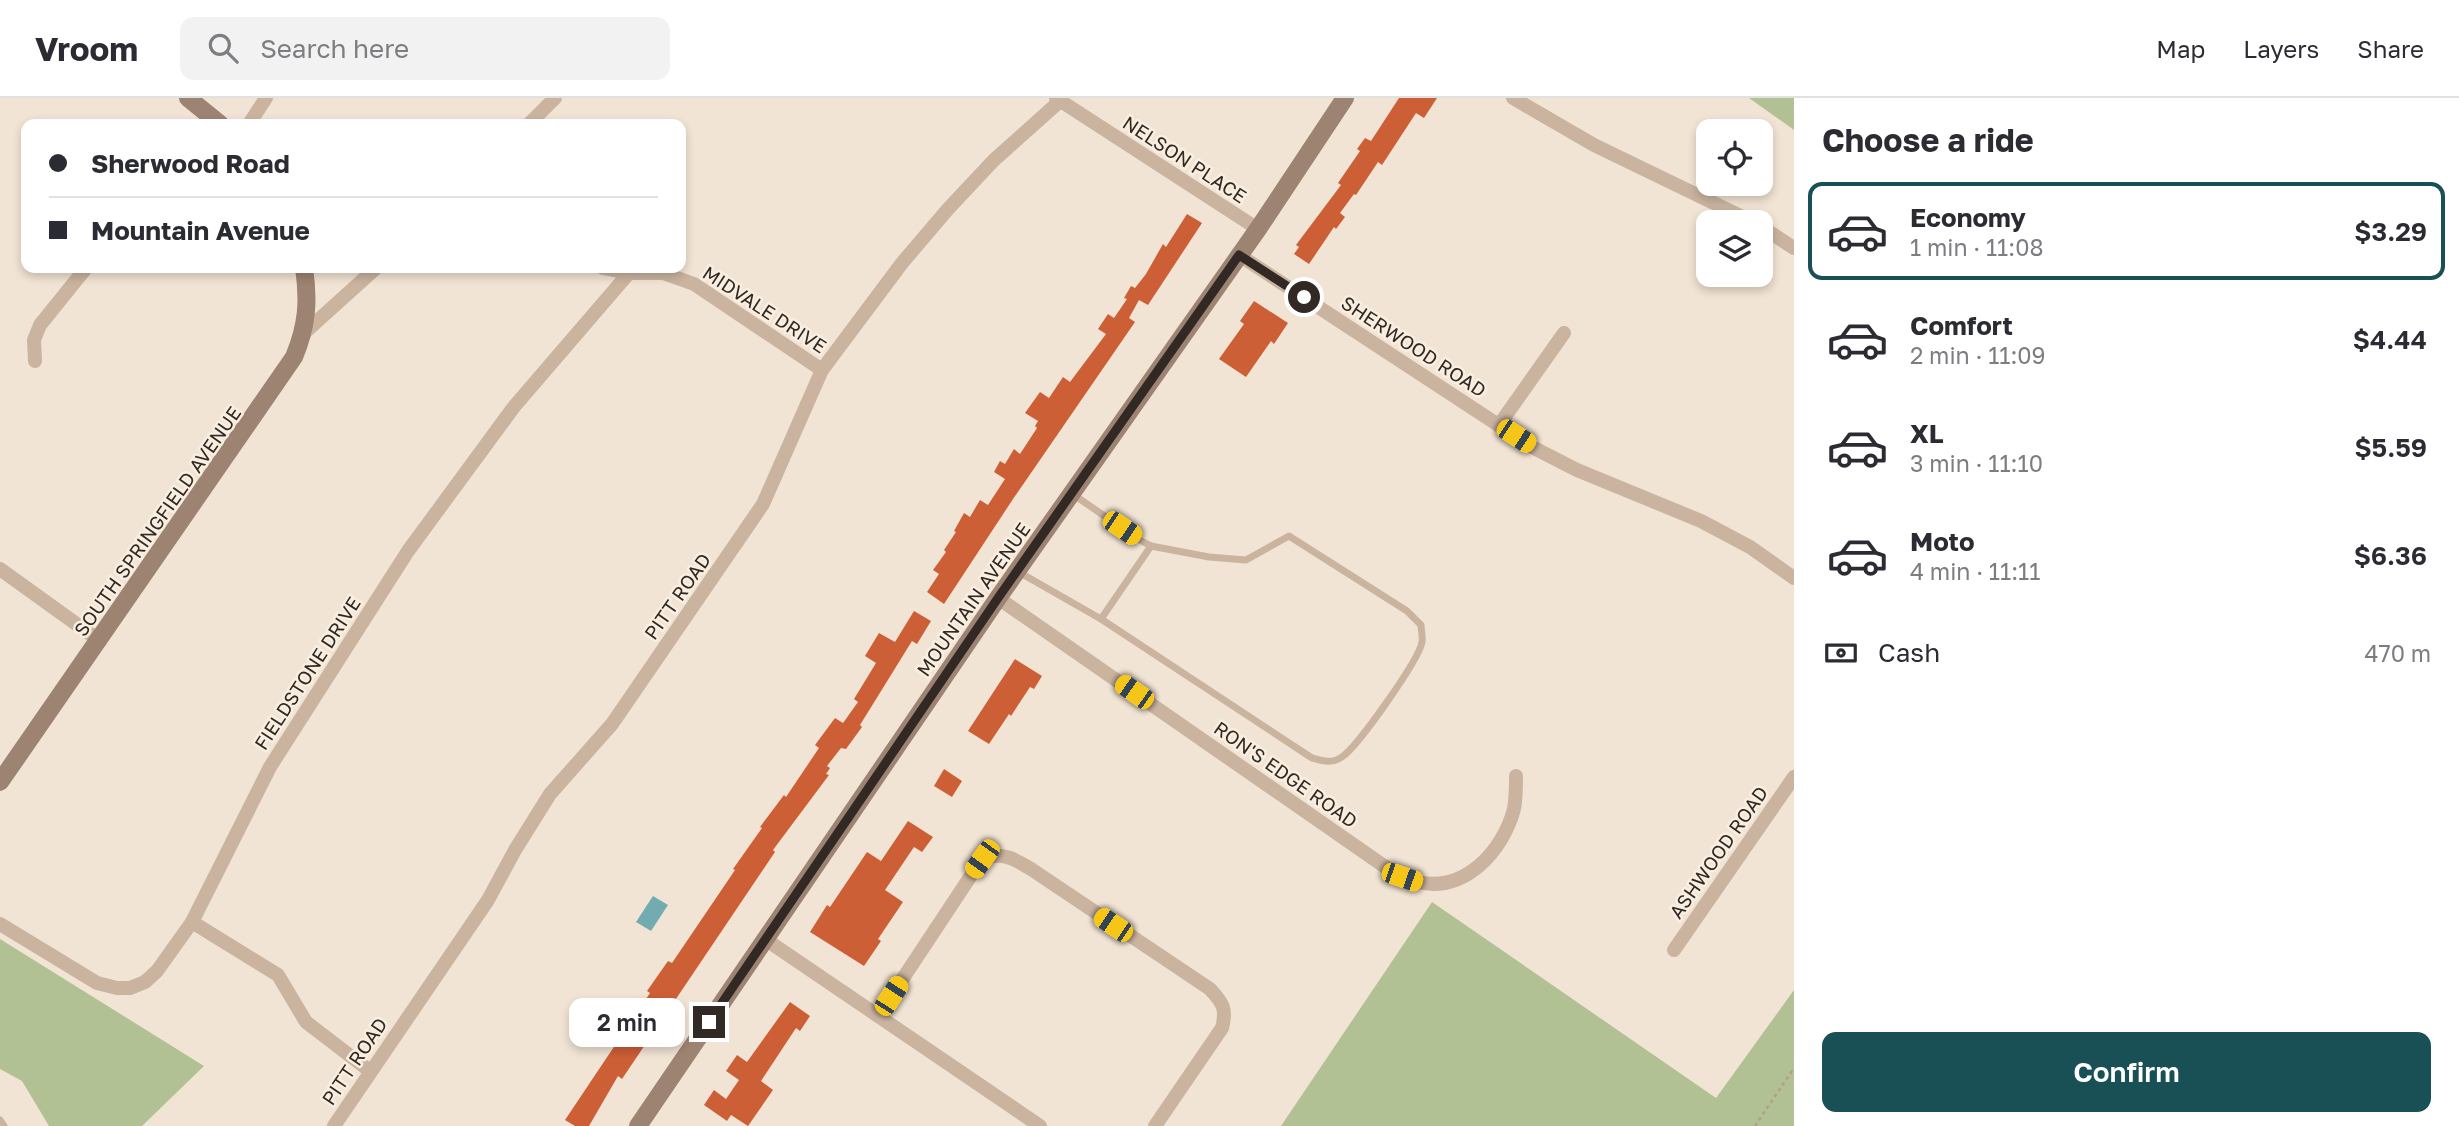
<!DOCTYPE html>
<html lang="en">
<head>
<meta charset="utf-8">
<style>
  :root { --surface:#fff; --page:#f2f2f3; --text:#2b2b33; --muted:#7c7c81; --line:#e1e1e2; --accent:#185056 }
  body { margin:0; font-family:"Golos Text",sans-serif; background:var(--page); color:var(--text); height:100vh; display:flex; flex-direction:column; font-size:26px; white-space:nowrap }
  * { box-sizing:border-box; margin:0 }
  p { font-size:23px; color:var(--muted) }
  .icon { flex:none; width:38px; height:38px; fill:none; stroke:currentColor; stroke-width:2; stroke-linecap:round; stroke-linejoin:round }
  .map { position:relative; flex:1; overflow:hidden }
  .drawer { display:flex; flex-direction:column; background:var(--surface); width:665px }
  .drawer>* { flex:none }
  .banner { position:absolute; left:21px; top:21px; width:665px; height:154px; border-radius:14px; box-shadow:0 4px 10px #0003; display:grid; align-content:center; height:154px; padding:0 28px; background:var(--surface) }
  .controls { position:absolute; left:1696px; top:21px; display:grid; gap:14px }
  .controls a { display:grid; place-items:center; width:77px; height:77px; border-radius:14px; background:var(--surface); box-shadow:0 4px 10px #0003; font-size:35px }
  .end { position:absolute; width:32px; height:32px; margin:-16px; border:9px solid #332924; background:#fff; box-shadow:0 0 0 4px #fff }
  .from { border-radius:50% }
  .bubble { position:absolute; height:49px; border-radius:14px; background:var(--surface); box-shadow:0 4px 10px #0003; font-size:23px; font-weight:600; line-height:49px; text-align:center }
  .car { position:absolute; width:21px; height:42px; margin:-21px -10px; border-radius:9px; box-shadow:0 0 5px 2px #0007; background:linear-gradient(#f5c518 24%,#345 0 40%,#f5c518 0 76%,#345 0 86%,#f5c518 0) }
  .banner b { display:flex; align-items:center; gap:24px; height:66px; font-size:26px }
  .banner b+b { border-top:2px solid var(--line) }
  .banner i { width:18px; height:18px; background:var(--text) }
  ul { padding:0; list-style:none }
  li { display:flex; align-items:center; gap:21px; height:98px; margin:0 14px 10px; padding:0 14px; border:4px solid transparent; border-radius:14px }
  li div { flex:1 }
  li b { display:block; font-size:26px }
  li em { font-style:normal; font-weight:600 }
  li.active { border-color:var(--accent) }
  li>.icon { width:63px; height:63px; stroke-width:1.5 }
  h2 { padding:0 28px; font-size:32px; line-height:84px }
  .pay { display:flex; align-items:center; gap:18px; height:77px; padding:0 28px; font-size:26px }
  .pay p { margin-inline-start:auto }
  .action { display:flex; gap:14px; margin-top:auto; padding:14px 28px }
  .action a { flex:1; height:80px; border-radius:14px; background:var(--accent); color:#fff; font-size:28px; font-weight:600; line-height:80px; text-align:center }
  header { display:flex; align-items:center; gap:42px; box-sizing:border-box; height:98px; padding:0 35px; background:var(--surface); border-bottom:2px solid var(--line) }
  header strong { font-size:33px }
  nav { display:flex; gap:38px; margin-inline-start:auto; font-size:24px }
  .search { width:490px; height:63px; background:var(--page); display:flex; align-items:center; gap:18px; box-sizing:border-box; padding:0 24px; border-radius:14px; color:var(--muted); font-size:26px }
  main { display:flex; flex:1; min-height:0 }
  .map>svg:first-child { display:block }
  .green { fill:#b1c194 }
  .water { fill:#72acb0 }
  .building { fill:#cd5f37 }
  .lines { fill:none; stroke-linecap:round; stroke-linejoin:round }
  .path { stroke:#b59e8b; stroke-width:2.5; stroke-dasharray:3.5 3.5; stroke-linecap:butt }
  .lane { stroke:#cab4a0; stroke-width:7 }
  .street { stroke:#cab4a0; stroke-width:14 }
  .secondary { stroke:#9d8372; stroke-width:18 }
  .route { stroke:#332924; stroke-width:9 }
  .labels { text-anchor:middle; dominant-baseline:central; stroke-width:5; stroke-linejoin:round; paint-order:stroke }
  .street-label { font-size:19px; fill:#332924; stroke:#f9efe0 }
</style>
</head>
<body>
<header>
<strong>Vroom</strong>
<div class="search"><svg class="icon" aria-label="search" viewBox="0 0 24 24"><circle cx="10" cy="10" r="6"/><path d="M15 15l6 6"/></svg>Search here</div>
<nav><a>Map</a><a>Layers</a><a>Share</a></nav>
</header>
<main>
<div class="map">
<svg width="1794" height="1028" viewBox="0 0 1794 1028">
  <rect width="100%" height="100%" fill="#f2e4d4"/>
  <!-- green -->
  <g class="green">
    <polygon points="1749,0 1794,0 1794,32"/>
    <polygon points="1432,804 1716,1000 1794,892 1794,1028 1281,1028"/>
    <polygon points="0,841 204,968 142,1028 49,1028 22,983 0,971"/>
  </g>
  <!-- water -->
  <polygon class="water" points="653,798 668,807 651,833 636,824"/>
  <!-- building -->
  <g class="building">
    <polygon points="1399,0 1437,0 1424,20 1416,15 1382,67 1378,64 1356,97 1354,96 1340,115 1345,119 1336,131 1334,129 1309,166 1294,156 1299,149 1296,147 1341,87 1338,85 1360,53 1357,51 1365,40 1371,43"/>
    <polygon points="1187,116 1202,125 1148,207 1139,202 1129,220 1135,224 1013,401 944,506 927,494 939,476 933,472 946,454 944,452 956,434 954,433 964,415 970,419 980,402 988,407 1005,381 994,374 1000,363 1005,366 1014,351 1020,356 1037,330 1035,328 1038,323 1025,315 1040,294 1049,300 1063,279 1070,284 1106,236 1098,231 1108,216 1114,220 1127,201 1124,200 1131,188 1135,190 1146,176 1163,146 1166,149"/>
    <polygon points="1254,203 1288,225 1274,246 1271,243 1246,279 1219,261 1244,226 1240,223"/>
    <polygon points="914,513 931,523 917,546 912,543 860,627 862,629 846,651 841,650 827,668 830,670 826,676 829,677 773,752 775,754 622,981 618,978 589,1028 575,1028 565,1022 650,895 647,893 668,863 672,865 735,772 733,771 762,730 760,729 784,697 786,699 819,650 815,647 835,620 843,625 858,604 854,601 876,565 865,558 879,535 895,544"/>
    <polygon points="1015,561 1042,578 1034,591 1030,589 1011,618 1009,616 989,646 968,633"/>
    <polygon points="944,671 962,683 952,699 934,688"/>
    <polygon points="908,723 933,739 922,754 914,749 885,792 903,804 878,841 881,843 864,868 810,834 827,807 830,809 867,754 881,763"/>
    <polygon points="790,904 810,918 800,933 796,930 761,983 773,992 748,1028 731,1017 727,1023 704,1007 714,992 726,1001 739,982 726,973 737,957 747,964"/>
  </g>
  <g class="lines">
    <!-- path -->
    <polyline class="path" points="1755,1028 1794,970"/>
    <!-- lane -->
    <g class="lane">
      <path d="M1017,473L1101,521L1312,660C1323,663 1332,666 1342,659C1358,648 1419,562 1422,544C1423,539 1421,532 1421,527L1407,513L1289,438L1246,462L1209,459L1151,448L1138,441L1071,395"/>
      <polyline points="1101,521 1151,448"/>
      <polyline points="0,1022 4,1028"/>
    </g>
    <!-- street -->
    <g class="street">
      <polyline points="1056,0 1258,131"/>
      <polyline points="1513,0 1594,47 1753,124"/>
      <polyline points="249,26 266,0"/>
      <polyline points="529,26 555,0"/>
      <polyline points="1760,128 1794,150"/>
      <polyline points="1239,157 1532,349 1577,372 1701,423 1750,449 1794,480"/>
      <polyline points="603,170 629,175 663,175 694,186 822,272"/>
      <polyline points="304,235 376,170"/>
      <polyline points="35,263 34,242 40,227 86,170"/>
      <polyline points="1499,327 1564,235"/>
      <polyline points="0,471 100,543"/>
      <path d="M998,500L1384,768C1395,774 1406,782 1418,784C1465,795 1503,753 1514,711C1516,701 1516,689 1516,678"/>
      <polyline points="192,824 278,877 306,924 370,973"/>
      <polyline points="0,826 97,885 117,890 130,890 145,884 157,873 192,824 270,669 408,453 513,310 629,175"/>
      <polyline points="765,841 1040,1028"/>
      <polyline points="1674,852 1794,679"/>
      <path d="M878,918L982,761C1001,753 1015,761 1031,771L1210,891C1223,905 1227,911 1222,930L1155,1028"/>
      <polyline points="334,1028 488,802 515,752 550,696 612,626 763,406 822,272 902,165 948,111 994,62 1060,3"/>
    </g>
    <!-- secondary -->
    <g class="secondary">
      <polyline points="188,0 220,26"/>
      <path d="M0,684L294,259C307,228 309,203 304,170"/>
      <polyline points="638,1028 998,500 1258,131 1345,0"/>
    </g>
  </g>
  <g class="lines">
    <!-- route -->
    <polyline class="route" points="709,924 998,500 1239,157 1304,199"/>
  </g>
  <g class="labels">
    <!-- street labels -->
    <g class="street-label">
      <text transform="translate(1185 61) rotate(33)">NELSON PLACE</text>
      <text transform="translate(765 211) rotate(33)">MIDVALE DRIVE</text>
      <text transform="translate(1414 248) rotate(33)">SHERWOOD ROAD</text>
      <text transform="translate(157 423) rotate(-55)">SOUTH SPRINGFIELD AVENUE</text>
      <text transform="translate(677 498) rotate(-55)">PITT ROAD</text>
      <text transform="translate(973 501) rotate(-55)">MOUNTAIN AVENUE</text>
      <text transform="translate(307 575) rotate(-57)">FIELDSTONE DRIVE</text>
      <text transform="translate(1286 676) rotate(35)">RON'S EDGE ROAD</text>
      <text transform="translate(1718 754) rotate(-55)">ASHWOOD ROAD</text>
      <text transform="translate(354 963) rotate(-56)">PITT ROAD</text>
    </g>
  </g>
</svg>
<div class="controls">
<a><svg class="icon" aria-label="locate" viewBox="0 0 24 24"><circle cx="12" cy="12" r="6"/><path d="M12 2v4M12 18v4M2 12h4M18 12h4"/></svg></a>
<a><svg class="icon" aria-label="layers" viewBox="0 0 24 24"><path d="M12 4l9 5-9 5-9-5zM3 14l9 5 9-5"/></svg></a>
</div>
<i class="end from" style="left:1304px;top:199px"></i>
<i class="end" style="left:709px;top:924px"></i>
<div class="bubble" style="left:569px;top:900px;width:116px">2 min</div>
<i class="car" style="left:1516px;top:338px;rotate:123deg"></i>
<i class="car" style="left:1122px;top:430px;rotate:124deg"></i>
<i class="car" style="left:1134px;top:594px;rotate:305deg"></i>
<i class="car" style="left:982px;top:761px;rotate:216deg"></i>
<i class="car" style="left:1402px;top:779px;rotate:109deg"></i>
<i class="car" style="left:1113px;top:827px;rotate:304deg"></i>
<i class="car" style="left:891px;top:898px;rotate:33deg"></i>
<div class="banner">
<b><i class="from"></i>Sherwood Road</b>
<b><i></i>Mountain Avenue</b>
</div>
</div>
<section class="drawer">
<h2>Choose a ride</h2>
<ul>
<li class="active"><svg class="icon" aria-label="car" viewBox="0 0 24 24"><path d="M5 17H2v-5l4-1 3-4h7l3 4 3 1v5h-3M9 17h6M6 11h13"/><circle cx="7" cy="17" r="2"/><circle cx="17" cy="17" r="2"/></svg><div><b>Economy</b><p>1 min · 11:08</p></div><em>$3.29</em></li>
<li><svg class="icon" aria-label="car" viewBox="0 0 24 24"><path d="M5 17H2v-5l4-1 3-4h7l3 4 3 1v5h-3M9 17h6M6 11h13"/><circle cx="7" cy="17" r="2"/><circle cx="17" cy="17" r="2"/></svg><div><b>Comfort</b><p>2 min · 11:09</p></div><em>$4.44</em></li>
<li><svg class="icon" aria-label="car" viewBox="0 0 24 24"><path d="M5 17H2v-5l4-1 3-4h7l3 4 3 1v5h-3M9 17h6M6 11h13"/><circle cx="7" cy="17" r="2"/><circle cx="17" cy="17" r="2"/></svg><div><b>XL</b><p>3 min · 11:10</p></div><em>$5.59</em></li>
<li><svg class="icon" aria-label="car" viewBox="0 0 24 24"><path d="M5 17H2v-5l4-1 3-4h7l3 4 3 1v5h-3M9 17h6M6 11h13"/><circle cx="7" cy="17" r="2"/><circle cx="17" cy="17" r="2"/></svg><div><b>Moto</b><p>4 min · 11:11</p></div><em>$6.36</em></li>
</ul>
<div class="pay"><svg class="icon" aria-label="cash" viewBox="0 0 24 24"><path d="M3 7h18v10H3z"/><circle cx="12" cy="12" r="2"/></svg>Cash<p>470 m</p></div>
<div class="action"><a>Confirm</a></div>
</section>
</main>
</body>
</html>
